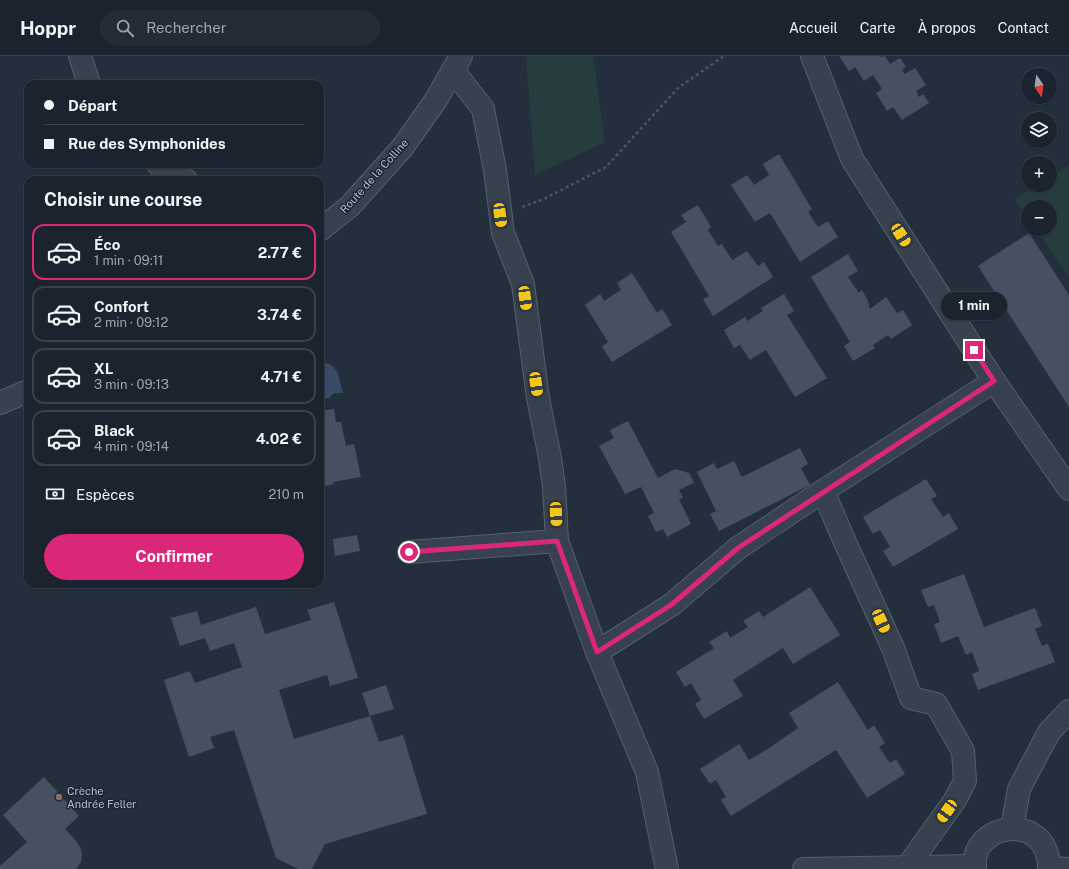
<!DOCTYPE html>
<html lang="fr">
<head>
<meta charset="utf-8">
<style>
  :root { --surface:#1b232e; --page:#242b36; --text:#f1f3f6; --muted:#a0a4aa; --line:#39404a; --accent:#db2777 }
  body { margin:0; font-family:"Public Sans",sans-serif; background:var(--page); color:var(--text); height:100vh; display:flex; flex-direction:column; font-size:15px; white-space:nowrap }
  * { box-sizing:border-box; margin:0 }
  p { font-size:13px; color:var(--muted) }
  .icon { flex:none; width:22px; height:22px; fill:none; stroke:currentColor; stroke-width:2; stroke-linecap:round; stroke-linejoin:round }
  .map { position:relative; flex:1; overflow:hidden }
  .drawer { position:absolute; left:24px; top:120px; width:300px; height:412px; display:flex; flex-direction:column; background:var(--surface); border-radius:12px; box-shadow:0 1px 3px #0004,0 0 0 1px var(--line) }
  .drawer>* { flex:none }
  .banner { position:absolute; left:24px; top:24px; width:300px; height:88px; border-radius:12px; box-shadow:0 1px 3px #0004,0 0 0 1px var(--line); display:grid; align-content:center; height:88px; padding:0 20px; background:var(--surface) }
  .needle { width:26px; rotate:167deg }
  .tools { position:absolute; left:1021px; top:12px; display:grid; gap:8px }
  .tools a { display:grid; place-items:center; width:36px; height:36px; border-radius:50%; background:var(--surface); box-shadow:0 1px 3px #0004,0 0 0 1px var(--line); font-size:20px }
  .end { position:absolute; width:18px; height:18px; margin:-9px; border:5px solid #db2777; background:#fff; box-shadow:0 0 0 2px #fff }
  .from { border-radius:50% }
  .bubble { position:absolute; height:28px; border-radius:14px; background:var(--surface); box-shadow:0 1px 3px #0004,0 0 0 1px var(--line); font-size:13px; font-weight:700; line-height:28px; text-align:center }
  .car { position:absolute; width:12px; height:24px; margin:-12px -6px; border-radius:5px; box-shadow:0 0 3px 1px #0007; background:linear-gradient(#f5c518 24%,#345 0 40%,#f5c518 0 76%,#345 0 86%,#f5c518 0) }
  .banner b { display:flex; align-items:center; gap:14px; height:38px; font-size:15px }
  .banner b+b { border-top:1px solid var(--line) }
  .banner i { width:10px; height:10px; background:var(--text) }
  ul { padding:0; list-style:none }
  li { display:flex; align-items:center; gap:12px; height:56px; margin:0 8px 6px; padding:0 12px; border:2px solid var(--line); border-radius:12px }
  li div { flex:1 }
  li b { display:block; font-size:15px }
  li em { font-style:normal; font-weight:700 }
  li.active { border-color:var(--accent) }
  li>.icon { width:36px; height:36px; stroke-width:1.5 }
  h2 { padding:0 20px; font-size:18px; line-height:48px }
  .pay { display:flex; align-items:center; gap:10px; height:44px; padding:0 20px; font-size:15px }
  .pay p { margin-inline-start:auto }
  .primary-button { display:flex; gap:8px; margin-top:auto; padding:8px 20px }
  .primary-button a { flex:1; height:46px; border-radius:24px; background:var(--accent); color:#fff; font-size:16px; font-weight:700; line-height:46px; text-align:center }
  header { display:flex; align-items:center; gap:24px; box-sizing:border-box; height:56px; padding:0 20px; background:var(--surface); border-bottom:1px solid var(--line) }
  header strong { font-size:19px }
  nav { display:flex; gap:22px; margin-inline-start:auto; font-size:14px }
  .search { width:280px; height:36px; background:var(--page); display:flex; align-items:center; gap:10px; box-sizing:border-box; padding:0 14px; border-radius:22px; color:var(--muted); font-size:15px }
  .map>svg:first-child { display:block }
  .green { fill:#263c3f }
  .water { fill:#394c67 }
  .building { fill:#455162 }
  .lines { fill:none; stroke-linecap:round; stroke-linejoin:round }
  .minor-casing { stroke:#565f6c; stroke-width:24 }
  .path { stroke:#44595c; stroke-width:2.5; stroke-dasharray:3 3; stroke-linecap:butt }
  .minor { stroke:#38414e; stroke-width:22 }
  .route { stroke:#db2777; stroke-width:5 }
  .education-dot { fill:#8d6e63; stroke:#1d2633; stroke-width:1.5 }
  .labels { text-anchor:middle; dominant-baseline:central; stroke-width:3; stroke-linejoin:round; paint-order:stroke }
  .street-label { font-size:11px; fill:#b4bcc9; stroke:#1d2633 }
  .poi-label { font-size:11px; fill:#b4bcc9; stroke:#1d2633; text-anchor:start }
</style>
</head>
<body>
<header>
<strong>Hoppr</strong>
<div class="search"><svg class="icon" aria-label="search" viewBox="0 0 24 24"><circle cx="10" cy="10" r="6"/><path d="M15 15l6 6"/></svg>Rechercher</div>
<nav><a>Accueil</a><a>Carte</a><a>À propos</a><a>Contact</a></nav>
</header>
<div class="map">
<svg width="1069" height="813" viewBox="0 0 1069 813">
  <rect width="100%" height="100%" fill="#242f3e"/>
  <!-- green -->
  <g class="green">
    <polygon points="526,0 593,0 605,86 535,119"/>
    <polygon points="1069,109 1069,221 1036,173 1050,173 1050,151 1028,151 1028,162 1015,143 1037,129 1050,129 1050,121"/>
  </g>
  <!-- water -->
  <polygon class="water" points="320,306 330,308 337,315 343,337 334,337 329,342 320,343"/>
  <!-- building -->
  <g class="building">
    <polygon points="839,0 880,0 881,1 885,0 890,8 900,2 906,11 902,14 905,18 915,12 926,29 916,35 919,41 923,38 929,47 902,64 893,51 887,55 876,37 882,33 873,19 864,25 855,11 849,15"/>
    <polygon points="779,98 812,153 808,156 818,171 828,165 838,181 800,206 770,157 755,166 731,129 747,119 754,129 769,119 763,108"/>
    <polygon points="698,149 711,171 708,174 718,190 722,188 732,204 747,195 758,210 764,206 773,221 713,260 703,243 709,240 671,176 686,166 681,159"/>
    <polygon points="1029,177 1069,239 1069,351 978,210"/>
    <polygon points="848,198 858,215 848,221 859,237 862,234 868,245 870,253 886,241 897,257 903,254 912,269 891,283 888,279 873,289 875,292 853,305 844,290 850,286 811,221"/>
    <polygon points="632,217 657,257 662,253 672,269 612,306 602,291 608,286 585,249 600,238 604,245 621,234 617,227"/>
    <polygon points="784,238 794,255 787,259 827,322 795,341 766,294 750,304 740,289 734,292 724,274 745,261 747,265 763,255 761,252"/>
    <polygon points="320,352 321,355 334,353 336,366 341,366 346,390 354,388 361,421 333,426 334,428 321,431"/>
    <polygon points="628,365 658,422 675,413 689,417 694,427 679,434 683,442 679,443 691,468 667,481 663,473 656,476 648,460 654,457 641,431 625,438 599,390 614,382 610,374"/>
    <polygon points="800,392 808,408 801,412 810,429 719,475 710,458 716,455 697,416 714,407 717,413 734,405 742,421"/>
    <polygon points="926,423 937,440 931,443 943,461 949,457 958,473 893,511 883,495 890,491 880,474 873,478 863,461"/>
    <polygon points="357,479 360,495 335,500 333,483"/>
    <polygon points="964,518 984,571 1035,552 1042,570 1035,573 1042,590 1048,588 1055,606 978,634 972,618 979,615 972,596 966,599 958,580 941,587 934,568 940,566 934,549 928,551 921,534"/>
    <polygon points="810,531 840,579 793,608 783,592 733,624 743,640 704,663 695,648 701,644 691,627 685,631 676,616 714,592 709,586 727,575 730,582 748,571 743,565 759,555 763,561"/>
    <polygon points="334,546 358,622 330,630 327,619 279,634 294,683 370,660 379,686 403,679 427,758 325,788 312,813 298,813 276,802 234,674 210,681 214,692 189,701 164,624 190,615 195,627 242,611 234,587 210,595 205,582 180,590 171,562 197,555 201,569 256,551 265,578 311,564 307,554"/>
    <polygon points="838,626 868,674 874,669 885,687 879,691 890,707 896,703 905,718 867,742 836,694 731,760 721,744 726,741 716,724 710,728 700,713 739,688 749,704 766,694 798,672 789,657"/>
    <polygon points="386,629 394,653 370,660 362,637"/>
    <polygon points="44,721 79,760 65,773 77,786 81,793 82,799 81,806 76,813 0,813 0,810 27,786 3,759"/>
  </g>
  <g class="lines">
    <!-- minor casing -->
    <g class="minor-casing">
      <g id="minor">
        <polyline points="80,0 89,28"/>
        <polyline points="812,0 852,103 994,325 1069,433"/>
        <polyline points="453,14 483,53 495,114 503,177 523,228 538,342 550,402 554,431 557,485"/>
        <polyline points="158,108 164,115 186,124"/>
        <polyline points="320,174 350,150 402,92 436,44 461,0"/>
        <polyline points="0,347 28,335"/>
        <polyline points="409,496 557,485 597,596 671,549 738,492 823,435"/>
        <polyline points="597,596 647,716 667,813"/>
        <polyline points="1012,772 1019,733 1049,676 1069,655"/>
        <polyline points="908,810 955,744 965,725 963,695 936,648 911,642 893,592 845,486 823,435 994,325"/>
        <polyline points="1050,812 1068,813"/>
        <polyline points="804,813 975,810"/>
        <path d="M975,813C968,767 1049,753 1049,813"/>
      </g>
    </g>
    <!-- path -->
    <polyline class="path" points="522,151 544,143 606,111 678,32 724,0"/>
    <!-- minor -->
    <use href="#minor" class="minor"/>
  </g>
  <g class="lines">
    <!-- route -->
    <polyline class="route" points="409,496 557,485 597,596 671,549 738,492 994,325 974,294"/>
  </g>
  <!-- markers -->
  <circle class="education-dot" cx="59" cy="741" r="4"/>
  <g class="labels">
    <!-- street labels -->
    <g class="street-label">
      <text transform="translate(374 120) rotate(-48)">Route de la Colline</text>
    </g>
    <!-- poi labels -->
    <g class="poi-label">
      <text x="67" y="735">Crèche<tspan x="67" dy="13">Andrée Feller</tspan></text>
    </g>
  </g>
</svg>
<div class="tools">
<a><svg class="needle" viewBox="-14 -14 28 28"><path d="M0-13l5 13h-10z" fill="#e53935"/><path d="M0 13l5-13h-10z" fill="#a0a4aa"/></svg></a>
<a><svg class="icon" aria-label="layers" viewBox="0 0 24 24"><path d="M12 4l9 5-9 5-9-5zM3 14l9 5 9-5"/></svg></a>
<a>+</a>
<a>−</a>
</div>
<i class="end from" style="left:409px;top:496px"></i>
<i class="end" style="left:974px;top:294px"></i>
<div class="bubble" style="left:941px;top:236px;width:66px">1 min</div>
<i class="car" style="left:500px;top:159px;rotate:172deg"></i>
<i class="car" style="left:901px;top:179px;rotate:147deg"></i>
<i class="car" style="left:525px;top:242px;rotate:172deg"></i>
<i class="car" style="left:536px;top:328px;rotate:172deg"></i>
<i class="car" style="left:556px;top:458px;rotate:177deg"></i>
<i class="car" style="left:881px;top:565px;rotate:155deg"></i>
<i class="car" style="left:947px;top:755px;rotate:215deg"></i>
<div class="banner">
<b><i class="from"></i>Départ</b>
<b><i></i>Rue des Symphonides</b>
</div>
<section class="drawer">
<h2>Choisir une course</h2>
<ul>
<li class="active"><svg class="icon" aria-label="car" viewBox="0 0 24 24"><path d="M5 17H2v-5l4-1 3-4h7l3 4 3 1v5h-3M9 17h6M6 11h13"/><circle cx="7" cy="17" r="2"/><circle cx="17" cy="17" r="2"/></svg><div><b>Éco</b><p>1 min · 09:11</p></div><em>2.77 €</em></li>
<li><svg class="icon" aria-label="car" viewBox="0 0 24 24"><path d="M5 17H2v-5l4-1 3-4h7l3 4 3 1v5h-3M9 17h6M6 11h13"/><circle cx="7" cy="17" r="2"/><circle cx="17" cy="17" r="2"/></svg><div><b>Confort</b><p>2 min · 09:12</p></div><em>3.74 €</em></li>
<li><svg class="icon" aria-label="car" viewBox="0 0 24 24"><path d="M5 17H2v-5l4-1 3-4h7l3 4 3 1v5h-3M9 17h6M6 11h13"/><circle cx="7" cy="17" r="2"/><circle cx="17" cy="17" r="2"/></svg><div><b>XL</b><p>3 min · 09:13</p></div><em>4.71 €</em></li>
<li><svg class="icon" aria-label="car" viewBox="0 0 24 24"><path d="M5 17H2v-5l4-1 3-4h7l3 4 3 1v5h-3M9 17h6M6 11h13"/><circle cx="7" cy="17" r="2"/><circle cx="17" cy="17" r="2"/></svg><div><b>Black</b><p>4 min · 09:14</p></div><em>4.02 €</em></li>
</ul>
<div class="pay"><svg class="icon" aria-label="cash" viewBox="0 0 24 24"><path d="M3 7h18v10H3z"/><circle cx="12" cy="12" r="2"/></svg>Espèces<p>210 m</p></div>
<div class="primary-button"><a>Confirmer</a></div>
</section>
</div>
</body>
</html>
